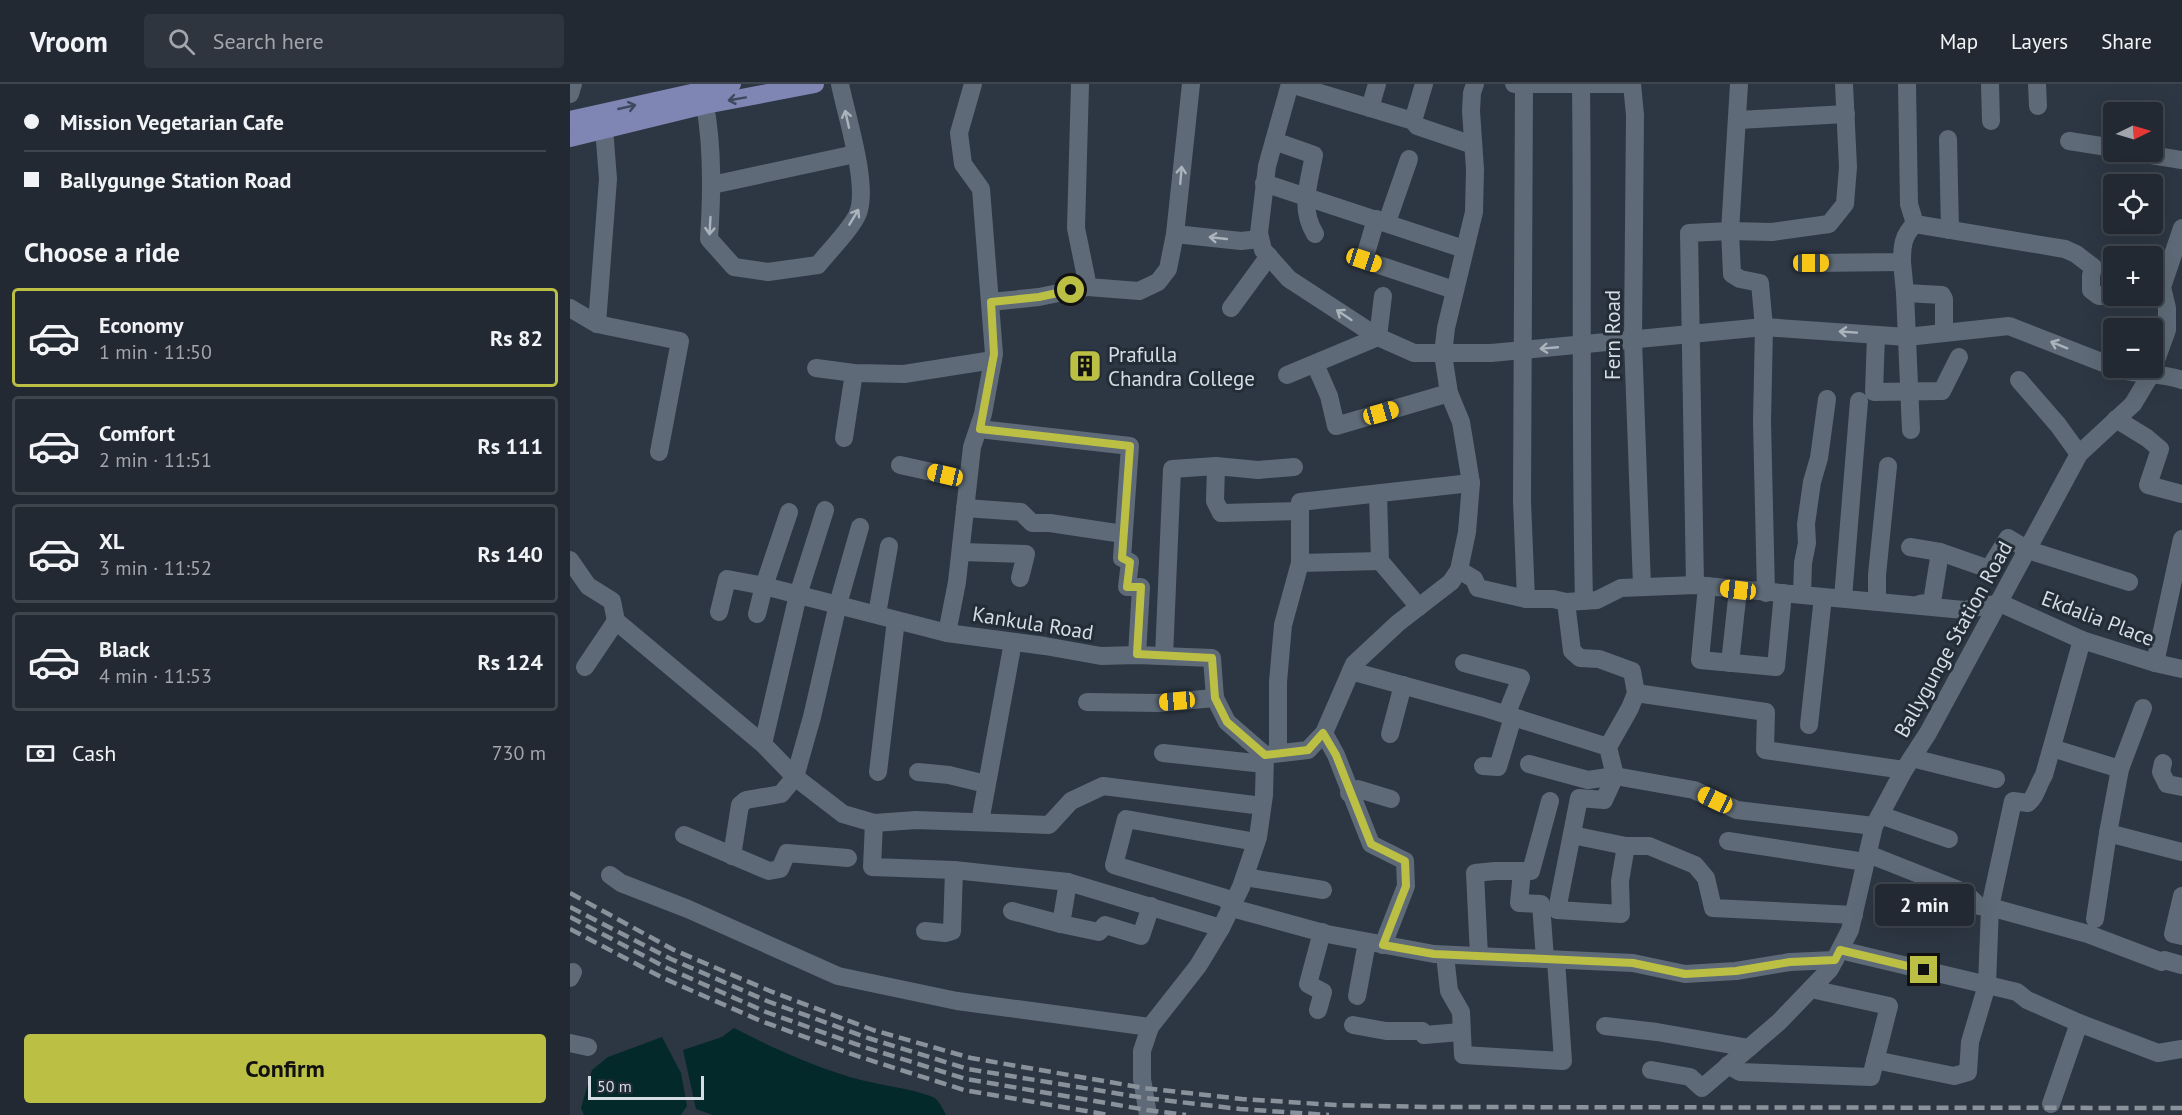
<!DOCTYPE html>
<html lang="en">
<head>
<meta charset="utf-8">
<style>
  :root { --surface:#222932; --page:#2e353e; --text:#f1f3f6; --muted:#a2a6ac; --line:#3f454d; --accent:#bbc045 }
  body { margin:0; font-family:"PT Sans",sans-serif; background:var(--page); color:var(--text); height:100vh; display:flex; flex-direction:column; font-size:22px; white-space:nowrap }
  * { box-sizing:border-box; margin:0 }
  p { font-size:20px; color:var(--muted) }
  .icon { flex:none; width:33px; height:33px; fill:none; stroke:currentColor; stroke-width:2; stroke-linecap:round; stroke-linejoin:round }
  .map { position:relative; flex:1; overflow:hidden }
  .sheet { display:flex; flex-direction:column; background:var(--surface); width:570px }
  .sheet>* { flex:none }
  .hud { display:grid; align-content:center; height:132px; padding:0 24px; background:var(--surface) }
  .needle { width:39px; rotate:85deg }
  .buttons { position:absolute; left:1533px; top:18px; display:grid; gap:12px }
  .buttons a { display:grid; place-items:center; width:60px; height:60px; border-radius:6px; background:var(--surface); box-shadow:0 6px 24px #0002,0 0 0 2px var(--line); font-size:30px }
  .scale { position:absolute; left:18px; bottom:15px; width:116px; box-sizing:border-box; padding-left:6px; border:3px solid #d5dce3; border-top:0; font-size:16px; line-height:21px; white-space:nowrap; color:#d5dce3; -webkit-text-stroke:4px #232d38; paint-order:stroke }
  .end { position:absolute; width:27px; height:27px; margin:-14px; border:8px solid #bbc045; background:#111; box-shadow:0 0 0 3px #111 }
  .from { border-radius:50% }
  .bubble { position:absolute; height:42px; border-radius:6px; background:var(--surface); box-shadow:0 6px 24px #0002,0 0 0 2px var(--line); font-size:20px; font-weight:700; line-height:42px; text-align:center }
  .car { position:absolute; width:18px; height:36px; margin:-18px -9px; border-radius:8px; box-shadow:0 0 4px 2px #0007; background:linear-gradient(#f5c518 24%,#345 0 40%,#f5c518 0 76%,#345 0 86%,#f5c518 0) }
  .hud b { display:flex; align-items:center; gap:21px; height:57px; font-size:22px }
  .hud b+b { border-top:2px solid var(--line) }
  .hud i { width:15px; height:15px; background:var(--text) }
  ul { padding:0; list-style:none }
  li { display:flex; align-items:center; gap:18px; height:99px; margin:0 12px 9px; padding:0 12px; border:3px solid var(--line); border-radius:6px }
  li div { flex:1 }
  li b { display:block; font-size:22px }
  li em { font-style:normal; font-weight:700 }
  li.current { border-color:var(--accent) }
  li>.icon { width:54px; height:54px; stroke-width:1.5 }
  h2 { padding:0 24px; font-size:27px; line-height:72px }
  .pay { display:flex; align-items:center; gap:15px; height:66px; padding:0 24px; font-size:22px }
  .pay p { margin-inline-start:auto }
  .primary-button { display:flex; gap:12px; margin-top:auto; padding:12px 24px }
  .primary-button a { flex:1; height:69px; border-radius:6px; background:var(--accent); color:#111; font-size:24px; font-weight:700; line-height:69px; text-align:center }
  header { display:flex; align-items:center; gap:36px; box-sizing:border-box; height:84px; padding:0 30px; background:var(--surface); border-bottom:2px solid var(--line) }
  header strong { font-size:28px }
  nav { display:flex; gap:33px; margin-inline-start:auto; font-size:21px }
  .search { width:420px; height:54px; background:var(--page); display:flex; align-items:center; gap:15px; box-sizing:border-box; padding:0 21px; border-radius:6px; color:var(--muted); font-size:22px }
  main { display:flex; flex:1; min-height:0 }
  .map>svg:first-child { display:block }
  .water { fill:#04292a }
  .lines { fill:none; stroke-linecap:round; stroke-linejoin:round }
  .minor { stroke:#5e6a77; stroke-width:18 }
  .major { stroke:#7f86b4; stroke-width:18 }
  .rail { stroke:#89929b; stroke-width:4.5; stroke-dasharray:12 6; stroke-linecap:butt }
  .oneway { stroke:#3f485d }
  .oneway2 { stroke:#abb4bd }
  .route { stroke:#bbc045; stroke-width:8 }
  .labels { text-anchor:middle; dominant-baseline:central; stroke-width:6; stroke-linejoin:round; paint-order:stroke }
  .street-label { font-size:21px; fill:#d5dce3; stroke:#232d38 }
  .poi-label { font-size:21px; fill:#d5dce3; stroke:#232d38; text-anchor:start }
</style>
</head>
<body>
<header>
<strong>Vroom</strong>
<div class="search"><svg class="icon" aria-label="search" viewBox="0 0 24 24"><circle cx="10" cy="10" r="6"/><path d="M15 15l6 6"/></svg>Search here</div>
<nav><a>Map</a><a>Layers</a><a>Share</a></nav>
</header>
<main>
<section class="sheet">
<div class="hud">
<b><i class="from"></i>Mission Vegetarian Cafe</b>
<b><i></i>Ballygunge Station Road</b>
</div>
<h2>Choose a ride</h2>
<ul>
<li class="current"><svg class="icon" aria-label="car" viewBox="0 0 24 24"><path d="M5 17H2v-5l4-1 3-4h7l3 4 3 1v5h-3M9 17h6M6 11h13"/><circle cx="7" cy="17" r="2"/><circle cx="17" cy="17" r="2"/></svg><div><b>Economy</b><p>1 min · 11:50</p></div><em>Rs 82</em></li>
<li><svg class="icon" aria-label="car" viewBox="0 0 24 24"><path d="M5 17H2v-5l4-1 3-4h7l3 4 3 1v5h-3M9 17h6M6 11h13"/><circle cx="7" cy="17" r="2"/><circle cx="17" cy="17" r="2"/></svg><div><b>Comfort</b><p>2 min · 11:51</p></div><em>Rs 111</em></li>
<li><svg class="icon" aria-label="car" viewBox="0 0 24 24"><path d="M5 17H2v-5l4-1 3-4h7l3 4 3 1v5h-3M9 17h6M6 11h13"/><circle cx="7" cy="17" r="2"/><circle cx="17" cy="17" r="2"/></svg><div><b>XL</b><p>3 min · 11:52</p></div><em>Rs 140</em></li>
<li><svg class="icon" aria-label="car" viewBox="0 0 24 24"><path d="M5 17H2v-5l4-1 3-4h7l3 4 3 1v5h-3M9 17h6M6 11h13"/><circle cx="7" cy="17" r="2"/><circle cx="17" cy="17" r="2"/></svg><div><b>Black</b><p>4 min · 11:53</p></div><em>Rs 124</em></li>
</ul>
<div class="pay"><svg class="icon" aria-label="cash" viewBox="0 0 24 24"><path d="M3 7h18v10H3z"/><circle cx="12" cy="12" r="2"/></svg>Cash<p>730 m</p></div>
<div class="primary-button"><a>Confirm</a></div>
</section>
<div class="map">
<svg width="1612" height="1031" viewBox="0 0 1612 1031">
  <rect width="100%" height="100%" fill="#2d3743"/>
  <!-- water -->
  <g class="water">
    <path d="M164,944C205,965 246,984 291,996C315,1002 340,1004 363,1013C369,1016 373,1025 376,1031H143L126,1025L113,966L152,953Z"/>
    <polygon points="92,953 111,989 117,1022 111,1031 14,1031 11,1024 22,986 38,973"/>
  </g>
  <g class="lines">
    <!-- minor -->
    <g class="minor">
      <polyline points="510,0 506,144 518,203 569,207 588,198 598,185 605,150 621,0"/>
      <polyline points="720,0 697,82 689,149 693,166 719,195 808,253 844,269 921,269 1194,243 1337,253 1439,242 1544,283"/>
      <polyline points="720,0 843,37 847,42 903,61"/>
      <polyline points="944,0 1062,0 1065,31 1063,256 1072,502"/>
      <polyline points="954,0 952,417 956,515"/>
      <path d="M1011,0C1013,172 1010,344 1014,517"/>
      <polyline points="1169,0 1160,147 1162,190 1170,195 1190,199 1194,243 1192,338 1196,509"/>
      <polyline points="1337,0 1339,120 1345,140 1495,165 1506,170 1523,183 1521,192 1521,206 1529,212 1553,212"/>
      <polyline points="1420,0 1421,37"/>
      <polyline points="1467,0 1468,22"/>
      <polyline points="0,10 3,0"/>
      <path d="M135,21C143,65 142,110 139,155L164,183L198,188L248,181C258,168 283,143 288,129C299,101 276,31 270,0"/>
      <polyline points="800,24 807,0"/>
      <polyline points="1168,36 1276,30"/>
      <polyline points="843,37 854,0"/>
      <polyline points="1378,55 1380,146"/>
      <path d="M704,57L744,71C739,99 729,124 745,150"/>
      <polyline points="1499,57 1544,64"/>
      <polyline points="1562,68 1612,76"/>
      <polyline points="694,99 894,165"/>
      <polyline points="142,101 285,70"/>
      <polyline points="806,135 794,176 884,206"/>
      <polyline points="817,138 839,75"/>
      <polyline points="605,150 671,157 690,155"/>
      <polyline points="1332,178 1335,209 1341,346"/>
      <path d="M1241,179L1332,178C1332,162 1333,151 1345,140"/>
      <polyline points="1335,209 1372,211 1374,215 1374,249"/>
      <polyline points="421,218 469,213 518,203"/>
      <polyline points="0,224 27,240 110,257 89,368"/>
      <polyline points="661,224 699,172"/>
      <polyline points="27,240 38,95 34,44"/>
      <polyline points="1306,251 1304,308 1372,307 1389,273"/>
      <polyline points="745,280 759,312 766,342 879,309"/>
      <polyline points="246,284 284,289 334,290 423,276"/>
      <path d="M1545,284C1566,292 1590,288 1612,296"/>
      <polyline points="717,291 808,253 813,212"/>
      <polyline points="1449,296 1488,341 1509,370"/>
      <polyline points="1546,335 1577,354 1590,365 1578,401 1612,410"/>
      <polyline points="409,345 560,362 552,474 560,478 557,503 571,503 567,571"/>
      <polyline points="274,354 284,289"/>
      <polyline points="330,381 398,396"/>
      <polyline points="646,382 645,417 651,429 730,427"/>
      <polyline points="808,410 810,477 849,523"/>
      <polyline points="395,424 451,428 462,439 480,439 553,450"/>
      <polyline points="1340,463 1370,468 1419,485 1438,454 1458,466 1559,498"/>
      <polyline points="391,468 456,470 450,494"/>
      <polyline points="0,476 18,502 42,517 46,537"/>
      <polyline points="730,479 810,477"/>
      <polyline points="889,486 904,495 908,504 956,515 983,515 996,518 1027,516 1051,504 1125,501 1394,526 1430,519 1512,556 1585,579 1612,585"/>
      <polyline points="1125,501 1119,149 1160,147 1202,148 1259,140 1275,120 1278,83 1274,0"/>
      <polyline points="1137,502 1130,576 1206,583 1213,509"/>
      <polyline points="1232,510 1233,479 1237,459 1236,440 1242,398 1249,374 1257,315"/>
      <polyline points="1273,514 1289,317"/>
      <polyline points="996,518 1002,567 1010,574 1029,575 1062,587 1066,609 1060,624 1038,663 1045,692 1034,716 1009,714 987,826 1051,830 1050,797 1056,762 1079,762 1125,781 1136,794 1143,824 1284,831"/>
      <polyline points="1307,518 1307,491 1318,382"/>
      <polyline points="1350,522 1350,520 1362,518 1370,468"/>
      <polyline points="149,528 157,495 194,502 219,428"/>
      <polyline points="187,530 194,502 377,549 475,562 531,572 567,571 642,574 645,614 657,638 695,671"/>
      <polyline points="307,530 319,462"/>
      <polyline points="377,549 387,498 402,363 413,330 424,270 411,105 393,80 389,49 403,0"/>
      <polyline points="594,572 602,385 646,382 688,386 724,383"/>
      <polyline points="894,579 951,594 936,631"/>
      <polyline points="1160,579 1168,506"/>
      <polyline points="1585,579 1612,455"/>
      <polyline points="15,583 46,537 193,660 225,693 273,730 304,739 346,736 479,741 501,717 533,702 692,722"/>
      <polyline points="781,587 912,623 1038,663"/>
      <polyline points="1066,609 1196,628 1195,666 1334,686"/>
      <polyline points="517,618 588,619 645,614"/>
      <polyline points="1239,641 1253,513"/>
      <polyline points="754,649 766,671 801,760 835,777 836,802 813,861"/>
      <polyline points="820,650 833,601"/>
      <polyline points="193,660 228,511 255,426"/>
      <polyline points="1482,664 1550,685"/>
      <polyline points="708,668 708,598 713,541 730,479 730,418 901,399"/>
      <polyline points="593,669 694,680"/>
      <polyline points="695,671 738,666 754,649 784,580 828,539 881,498 889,486 897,448 901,399 891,338 879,309 873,270 876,244 904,128 905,85 901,27 902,9 905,0"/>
      <polyline points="1342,674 1426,695"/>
      <polyline points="1593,679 1591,688 1597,700 1612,703"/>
      <polyline points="959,680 1018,696 1045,692 1124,706 1167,726 1304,742"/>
      <polyline points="913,682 928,683 943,633"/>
      <polyline points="308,688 326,536"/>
      <polyline points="348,688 379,691 416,700"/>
      <polyline points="779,709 788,705 821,715"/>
      <polyline points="1310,731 1379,755"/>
      <polyline points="410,738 443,558"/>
      <polyline points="304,739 302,783 384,786 498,798 651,844"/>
      <polyline points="1538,749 1612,768"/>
      <polyline points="114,751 199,787 210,785 217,769 278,774"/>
      <polyline points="1002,751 1056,762"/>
      <polyline points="1158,757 1295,778"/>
      <polyline points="686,758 556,735 544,781 655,814 662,824 757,850 864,870 1063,879 1115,890 1166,887 1220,878 1265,876"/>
      <polyline points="1298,770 1394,808 1409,822 1420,823 1518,850 1592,878 1594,876 1612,881"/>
      <polyline points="162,772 170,721 176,716 211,710 225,693 242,633 268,520 290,443"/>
      <polyline points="952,787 949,819 971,820 975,875"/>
      <polyline points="40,791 51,799 118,825 268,892 387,917 580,943"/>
      <polyline points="675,793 753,806"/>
      <polyline points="1612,812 1603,850 1612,852"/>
      <polyline points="442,827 491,840 529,848 535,841 571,852 581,822"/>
      <polyline points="1525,835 1538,749 1550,685 1573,624"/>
      <polyline points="491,840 498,798"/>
      <polyline points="355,847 375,849 382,847 384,786"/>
      <polyline points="1270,866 1447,908 1457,916 1509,939 1588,969 1612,965"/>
      <polyline points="875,871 879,907 891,928 893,971 993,977 986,876"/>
      <polyline points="909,872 905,789 925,787 961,787 980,717"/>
      <polyline points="0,894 3,888"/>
      <polyline points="787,912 797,858"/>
      <polyline points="748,926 753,908 738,900 752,848"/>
      <polyline points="783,941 816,947 852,947 854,951 891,948"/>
      <polyline points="1035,942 1087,948 1179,964"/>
      <polyline points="0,959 18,963"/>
      <path d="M1305,976L1384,992L1398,988L1400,958L1417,901L1420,823L1443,717L1458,719C1466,713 1468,700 1474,691L1512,556"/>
      <polyline points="1158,981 1170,988 1301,993 1319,922 1241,905"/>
      <polyline points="1081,986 1120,993 1132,1004 1209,938 1260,885 1280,846 1304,742 1334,686 1358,649 1509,370 1563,320 1581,290 1597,246 1597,224 1592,203 1612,144"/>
      <polyline points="1481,1020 1509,939"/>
      <polyline points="578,1031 572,995 572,967 580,943 628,882 651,844 671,803 688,753 694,711 695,671"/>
    </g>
    <!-- major -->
    <g class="major">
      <polyline points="0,36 162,0"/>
      <polyline points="0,54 135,21 245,0"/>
    </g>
    <!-- rail -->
    <g class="rail">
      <polyline points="0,809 104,866 200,907 303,946 401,974 574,1004 672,1015 766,1021 860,1023 1612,1024"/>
      <polyline points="0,823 101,875 197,917 298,954 398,985 575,1014 670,1025 759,1031"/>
      <polyline points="0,833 97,884 196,928 294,963 396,995 577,1026 616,1031"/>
      <polyline points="0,845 93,894 191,937 290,973 394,1006 539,1031"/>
    </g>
  </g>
  <!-- one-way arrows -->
  <defs><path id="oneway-shaft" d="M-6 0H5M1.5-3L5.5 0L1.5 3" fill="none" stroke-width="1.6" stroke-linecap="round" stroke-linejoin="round" transform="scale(1.5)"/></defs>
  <g class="oneway">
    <use href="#oneway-shaft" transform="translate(167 15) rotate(170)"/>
    <use href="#oneway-shaft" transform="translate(57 23) rotate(-13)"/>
  </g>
  <g class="oneway2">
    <use href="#oneway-shaft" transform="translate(277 35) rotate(-103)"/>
    <use href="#oneway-shaft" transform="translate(611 91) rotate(-85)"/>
    <use href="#oneway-shaft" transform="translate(284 133) rotate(-59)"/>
    <use href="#oneway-shaft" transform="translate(140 142) rotate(93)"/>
    <use href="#oneway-shaft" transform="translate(648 154) rotate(-174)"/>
    <use href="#oneway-shaft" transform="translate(774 231) rotate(-146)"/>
    <use href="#oneway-shaft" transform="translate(1278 248) rotate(-176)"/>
    <use href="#oneway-shaft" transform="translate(1489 261) rotate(-158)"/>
    <use href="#oneway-shaft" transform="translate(979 264) rotate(175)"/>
  </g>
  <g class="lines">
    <!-- route -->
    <polyline class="route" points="501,206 469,213 421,218 424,270 410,345 560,362 552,474 560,478 557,503 571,503 567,570 642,574 645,614 657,638 695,671 738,666 753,649 766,671 801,760 835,777 836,802 813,861 864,870 1063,879 1115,890 1166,887 1220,878 1265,876 1270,866 1354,886"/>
  </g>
  <!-- icons -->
  <defs>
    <g id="building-square" transform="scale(1.725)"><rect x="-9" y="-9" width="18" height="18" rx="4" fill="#bbc045" stroke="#232d38"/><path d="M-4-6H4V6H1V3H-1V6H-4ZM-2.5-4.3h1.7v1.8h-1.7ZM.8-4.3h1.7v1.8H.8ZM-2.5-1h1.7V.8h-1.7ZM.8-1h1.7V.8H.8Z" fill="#111"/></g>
  </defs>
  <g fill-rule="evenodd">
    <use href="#building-square" x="515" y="282"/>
  </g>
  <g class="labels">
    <!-- street labels -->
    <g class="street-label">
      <text transform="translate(1042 251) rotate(-90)">Fern Road</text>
      <text transform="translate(1528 534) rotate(21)">Ekdalia Place</text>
      <text transform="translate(463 539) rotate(9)">Kankula Road</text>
      <text transform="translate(1383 555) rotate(-61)">Ballygunge Station Road</text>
    </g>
    <!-- poi labels -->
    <g class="poi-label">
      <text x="538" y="270">Prafulla<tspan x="538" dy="24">Chandra College</tspan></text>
    </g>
  </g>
</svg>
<div class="buttons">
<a><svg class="needle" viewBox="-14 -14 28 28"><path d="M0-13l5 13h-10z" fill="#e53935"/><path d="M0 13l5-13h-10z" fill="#a2a6ac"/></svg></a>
<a><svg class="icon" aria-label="locate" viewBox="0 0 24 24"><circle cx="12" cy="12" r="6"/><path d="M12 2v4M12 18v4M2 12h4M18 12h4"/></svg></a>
<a>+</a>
<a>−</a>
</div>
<div class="scale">50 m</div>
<i class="end from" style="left:501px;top:206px"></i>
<i class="end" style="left:1354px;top:886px"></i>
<div class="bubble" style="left:1305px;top:800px;width:99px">2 min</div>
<i class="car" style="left:794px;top:176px;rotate:108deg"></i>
<i class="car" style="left:1241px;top:179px;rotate:90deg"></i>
<i class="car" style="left:811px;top:329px;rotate:74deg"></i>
<i class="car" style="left:375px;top:391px;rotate:283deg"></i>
<i class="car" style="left:1168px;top:506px;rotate:277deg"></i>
<i class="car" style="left:607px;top:617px;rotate:265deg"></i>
<i class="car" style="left:1145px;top:716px;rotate:295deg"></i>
</div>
</main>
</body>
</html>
